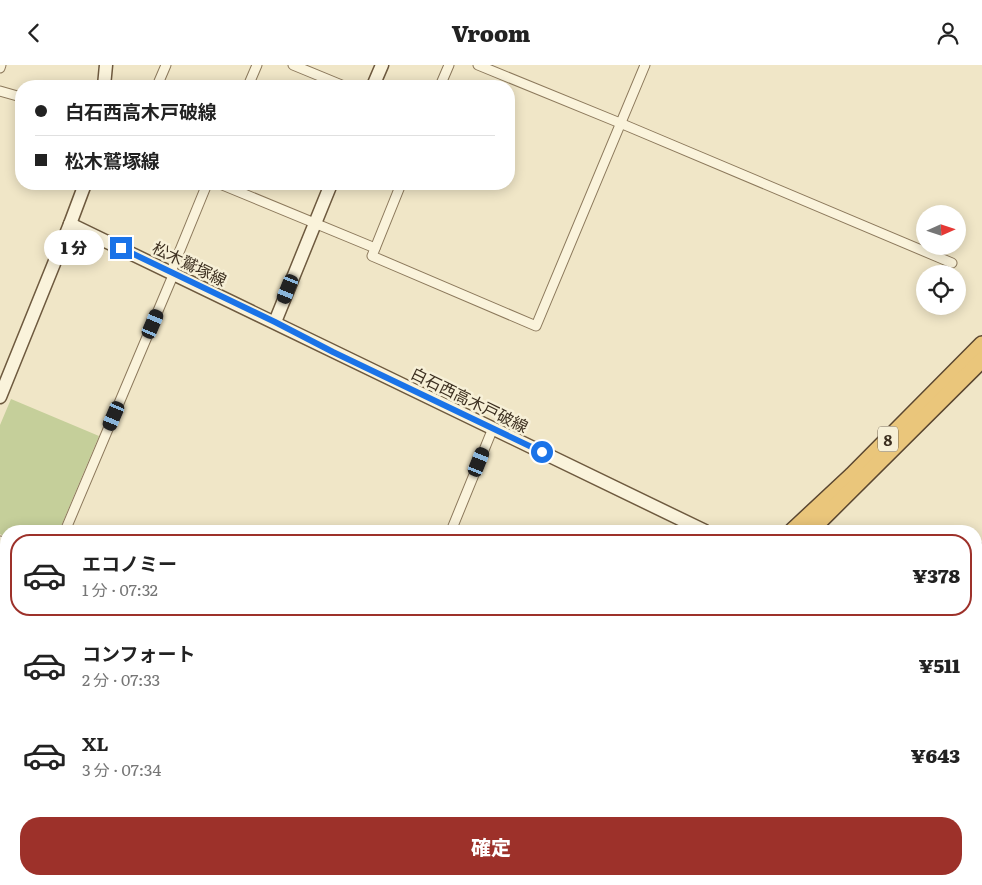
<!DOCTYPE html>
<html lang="ja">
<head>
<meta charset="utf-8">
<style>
  :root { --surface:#fff; --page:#f2f2f2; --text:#222; --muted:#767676; --line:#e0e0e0; --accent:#9d312a }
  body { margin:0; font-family:Literata,"Noto Sans JP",serif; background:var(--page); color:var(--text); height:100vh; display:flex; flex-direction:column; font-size:19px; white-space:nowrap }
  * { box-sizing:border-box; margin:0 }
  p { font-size:16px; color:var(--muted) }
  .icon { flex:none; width:28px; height:28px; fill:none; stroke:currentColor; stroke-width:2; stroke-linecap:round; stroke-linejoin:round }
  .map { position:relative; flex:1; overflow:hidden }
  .side { position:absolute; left:0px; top:460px; width:982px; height:360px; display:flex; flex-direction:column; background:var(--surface); border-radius:20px 20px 0 0; box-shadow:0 2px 12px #0003 }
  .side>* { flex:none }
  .banner { position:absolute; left:15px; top:15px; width:500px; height:110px; border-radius:20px; box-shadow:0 2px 12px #0003; display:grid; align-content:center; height:110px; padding:0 20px; background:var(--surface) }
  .needle { width:32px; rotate:87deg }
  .buttons { position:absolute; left:916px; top:140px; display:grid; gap:10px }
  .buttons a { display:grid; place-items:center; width:50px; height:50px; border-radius:50%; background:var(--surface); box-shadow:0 2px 12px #0003; font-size:25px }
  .end { position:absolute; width:22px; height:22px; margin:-11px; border:6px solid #1a73e8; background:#fff; box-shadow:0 0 0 2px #fff }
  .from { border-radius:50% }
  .bubble { position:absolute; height:35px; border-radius:18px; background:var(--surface); box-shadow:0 2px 12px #0003; font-size:16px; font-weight:800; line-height:35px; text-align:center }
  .car { position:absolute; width:15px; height:30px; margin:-15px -8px; border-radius:6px; box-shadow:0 0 4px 1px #0007; background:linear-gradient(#222 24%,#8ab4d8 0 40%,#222 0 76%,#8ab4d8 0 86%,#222 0) }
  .banner b { display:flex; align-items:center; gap:18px; height:48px; font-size:19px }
  .banner b+b { border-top:1px solid var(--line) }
  .banner i { width:12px; height:12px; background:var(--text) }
  ul { padding:9px 0 0; list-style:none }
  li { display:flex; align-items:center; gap:15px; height:82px; margin:0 10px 8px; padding:0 10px; border:2px solid transparent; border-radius:20px }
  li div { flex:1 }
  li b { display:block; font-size:19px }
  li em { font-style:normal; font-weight:800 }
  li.selected { border-color:var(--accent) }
  li>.icon { width:45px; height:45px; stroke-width:1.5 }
  .primary-button { display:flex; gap:10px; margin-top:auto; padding:10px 20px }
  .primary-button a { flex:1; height:58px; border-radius:20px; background:var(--accent); color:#fff; font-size:20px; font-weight:800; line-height:58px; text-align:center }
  header { display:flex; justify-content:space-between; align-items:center; height:65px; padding:0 20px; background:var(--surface); font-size:22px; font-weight:800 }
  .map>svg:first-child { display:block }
  .grass { fill:#c5cf9a }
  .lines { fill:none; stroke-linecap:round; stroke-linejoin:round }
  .minor-casing { stroke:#8c795c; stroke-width:11 }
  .tertiary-casing { stroke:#8c795c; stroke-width:14 }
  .secondary-casing { stroke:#6e5a3f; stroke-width:15 }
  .trunk-casing { stroke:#5a4630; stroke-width:18 }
  .minor { stroke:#faf3db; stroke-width:9 }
  .tertiary { stroke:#faf3db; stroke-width:11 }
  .secondary { stroke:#faf3db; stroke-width:12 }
  .trunk { stroke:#eac67b; stroke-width:15 }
  .route { stroke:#1a73e8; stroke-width:6 }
  .labels { text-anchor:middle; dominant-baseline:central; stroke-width:5; stroke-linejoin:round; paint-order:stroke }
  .shield { fill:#f7f0d7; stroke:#746957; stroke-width:1 }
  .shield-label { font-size:15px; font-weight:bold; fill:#3c2f20 }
  .street-label { font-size:16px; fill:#3c2f20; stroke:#f7f0d7 }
</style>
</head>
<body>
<header><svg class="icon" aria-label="back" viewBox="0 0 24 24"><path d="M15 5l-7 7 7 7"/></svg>Vroom<svg class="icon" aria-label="person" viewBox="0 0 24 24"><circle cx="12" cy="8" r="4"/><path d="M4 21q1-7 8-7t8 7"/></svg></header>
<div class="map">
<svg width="982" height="820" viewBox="0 0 982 820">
  <rect width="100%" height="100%" fill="#f0e6c7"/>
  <!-- grass -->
  <polygon class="grass" points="11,334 99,371 59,466 6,466 6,472 0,469 0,360"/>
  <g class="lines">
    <!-- minor casing -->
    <g class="minor-casing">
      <g id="minor">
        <polyline points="293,0 344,21"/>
        <polyline points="478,0 620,58 952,198"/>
        <polyline points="0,3 1,0"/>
        <polyline points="157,21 166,0"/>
        <polyline points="248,21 257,0"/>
        <polyline points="440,21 449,0"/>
        <polyline points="0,26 21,32"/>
        <polyline points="220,119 375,183"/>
        <polyline points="401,119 372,191 536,261 645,0"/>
        <polyline points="171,207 207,119"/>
        <polyline points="65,466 174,208"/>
        <polyline points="451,466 493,363"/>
        <polyline points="0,476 6,478"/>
        <polyline points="976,486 982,483"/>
        <polyline points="976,590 982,582"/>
        <polyline points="976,688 982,684"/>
        <polyline points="976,773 982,769"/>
        <polyline points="727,814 731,820"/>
        <polyline points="962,814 965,820"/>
        <polyline points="68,820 69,818"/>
        <polyline points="850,820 856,814"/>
      </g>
    </g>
    <!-- tertiary casing -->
    <g class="tertiary-casing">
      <polyline id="tertiary" points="976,594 982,597"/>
    </g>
    <!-- secondary casing -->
    <g class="secondary-casing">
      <g id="secondary">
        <polyline points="104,21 106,0"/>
        <polyline points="373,21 382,0"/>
        <polyline points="70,159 705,466"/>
        <polyline points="275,257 331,119"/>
        <polyline points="0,332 70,159 85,119"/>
        <polyline points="632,820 636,814"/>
      </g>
    </g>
    <!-- trunk casing -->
    <g class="trunk-casing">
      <g id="trunk">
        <polyline points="792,466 852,410 982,279"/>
        <polyline points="810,466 982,295"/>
        <polyline points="379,820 386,814"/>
        <polyline points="397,820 403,814"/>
        <polyline points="415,820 422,814"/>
        <polyline points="432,820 438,814"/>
      </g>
    </g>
    <!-- minor -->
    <use href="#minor" class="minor"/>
    <!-- tertiary -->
    <use href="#tertiary" class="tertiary"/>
    <!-- secondary -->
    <use href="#secondary" class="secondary"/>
    <!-- trunk -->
    <use href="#trunk" class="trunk"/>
  </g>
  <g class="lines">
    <!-- route -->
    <polyline class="route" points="121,183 275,257 333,287 542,387"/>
  </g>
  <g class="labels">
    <!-- shield labels -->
    <rect class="shield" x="878" y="361.5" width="20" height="25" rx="4"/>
    <g class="shield-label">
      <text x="888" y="374">8</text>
    </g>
    <!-- street labels -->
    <g class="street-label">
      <text transform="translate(190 198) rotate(26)">松木鷲塚線</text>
      <text transform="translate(470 334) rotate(26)">白石西高木戸破線</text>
    </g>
  </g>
</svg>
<div class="buttons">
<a><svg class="needle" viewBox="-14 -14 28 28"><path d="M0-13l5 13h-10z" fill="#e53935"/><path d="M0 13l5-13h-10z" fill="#767676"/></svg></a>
<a><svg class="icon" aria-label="locate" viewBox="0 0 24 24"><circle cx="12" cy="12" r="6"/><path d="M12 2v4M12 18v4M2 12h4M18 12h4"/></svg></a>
</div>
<i class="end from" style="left:542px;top:387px"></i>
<i class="end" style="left:121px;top:183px"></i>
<div class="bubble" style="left:44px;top:165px;width:60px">1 分</div>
<i class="car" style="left:288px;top:224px;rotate:202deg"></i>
<i class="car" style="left:153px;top:259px;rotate:23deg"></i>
<i class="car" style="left:114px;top:351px;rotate:203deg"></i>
<i class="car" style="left:479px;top:397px;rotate:22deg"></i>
<div class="banner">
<b><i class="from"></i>白石西高木戸破線</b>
<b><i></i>松木鷲塚線</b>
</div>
<section class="side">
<ul>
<li class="selected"><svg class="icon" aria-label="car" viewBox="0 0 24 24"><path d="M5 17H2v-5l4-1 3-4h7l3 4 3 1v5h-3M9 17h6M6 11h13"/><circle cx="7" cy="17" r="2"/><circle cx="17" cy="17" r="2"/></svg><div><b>エコノミー</b><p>1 分 · 07:32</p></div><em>¥378</em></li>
<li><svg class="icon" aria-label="car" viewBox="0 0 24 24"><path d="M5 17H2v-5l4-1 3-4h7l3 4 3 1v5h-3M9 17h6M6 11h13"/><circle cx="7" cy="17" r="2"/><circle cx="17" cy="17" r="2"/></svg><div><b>コンフォート</b><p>2 分 · 07:33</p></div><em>¥511</em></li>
<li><svg class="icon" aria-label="car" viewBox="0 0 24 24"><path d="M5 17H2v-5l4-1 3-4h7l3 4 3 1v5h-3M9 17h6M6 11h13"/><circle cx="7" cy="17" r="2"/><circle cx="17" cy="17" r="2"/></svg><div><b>XL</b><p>3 分 · 07:34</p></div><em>¥643</em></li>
</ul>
<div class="primary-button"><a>確定</a></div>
</section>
</div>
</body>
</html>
